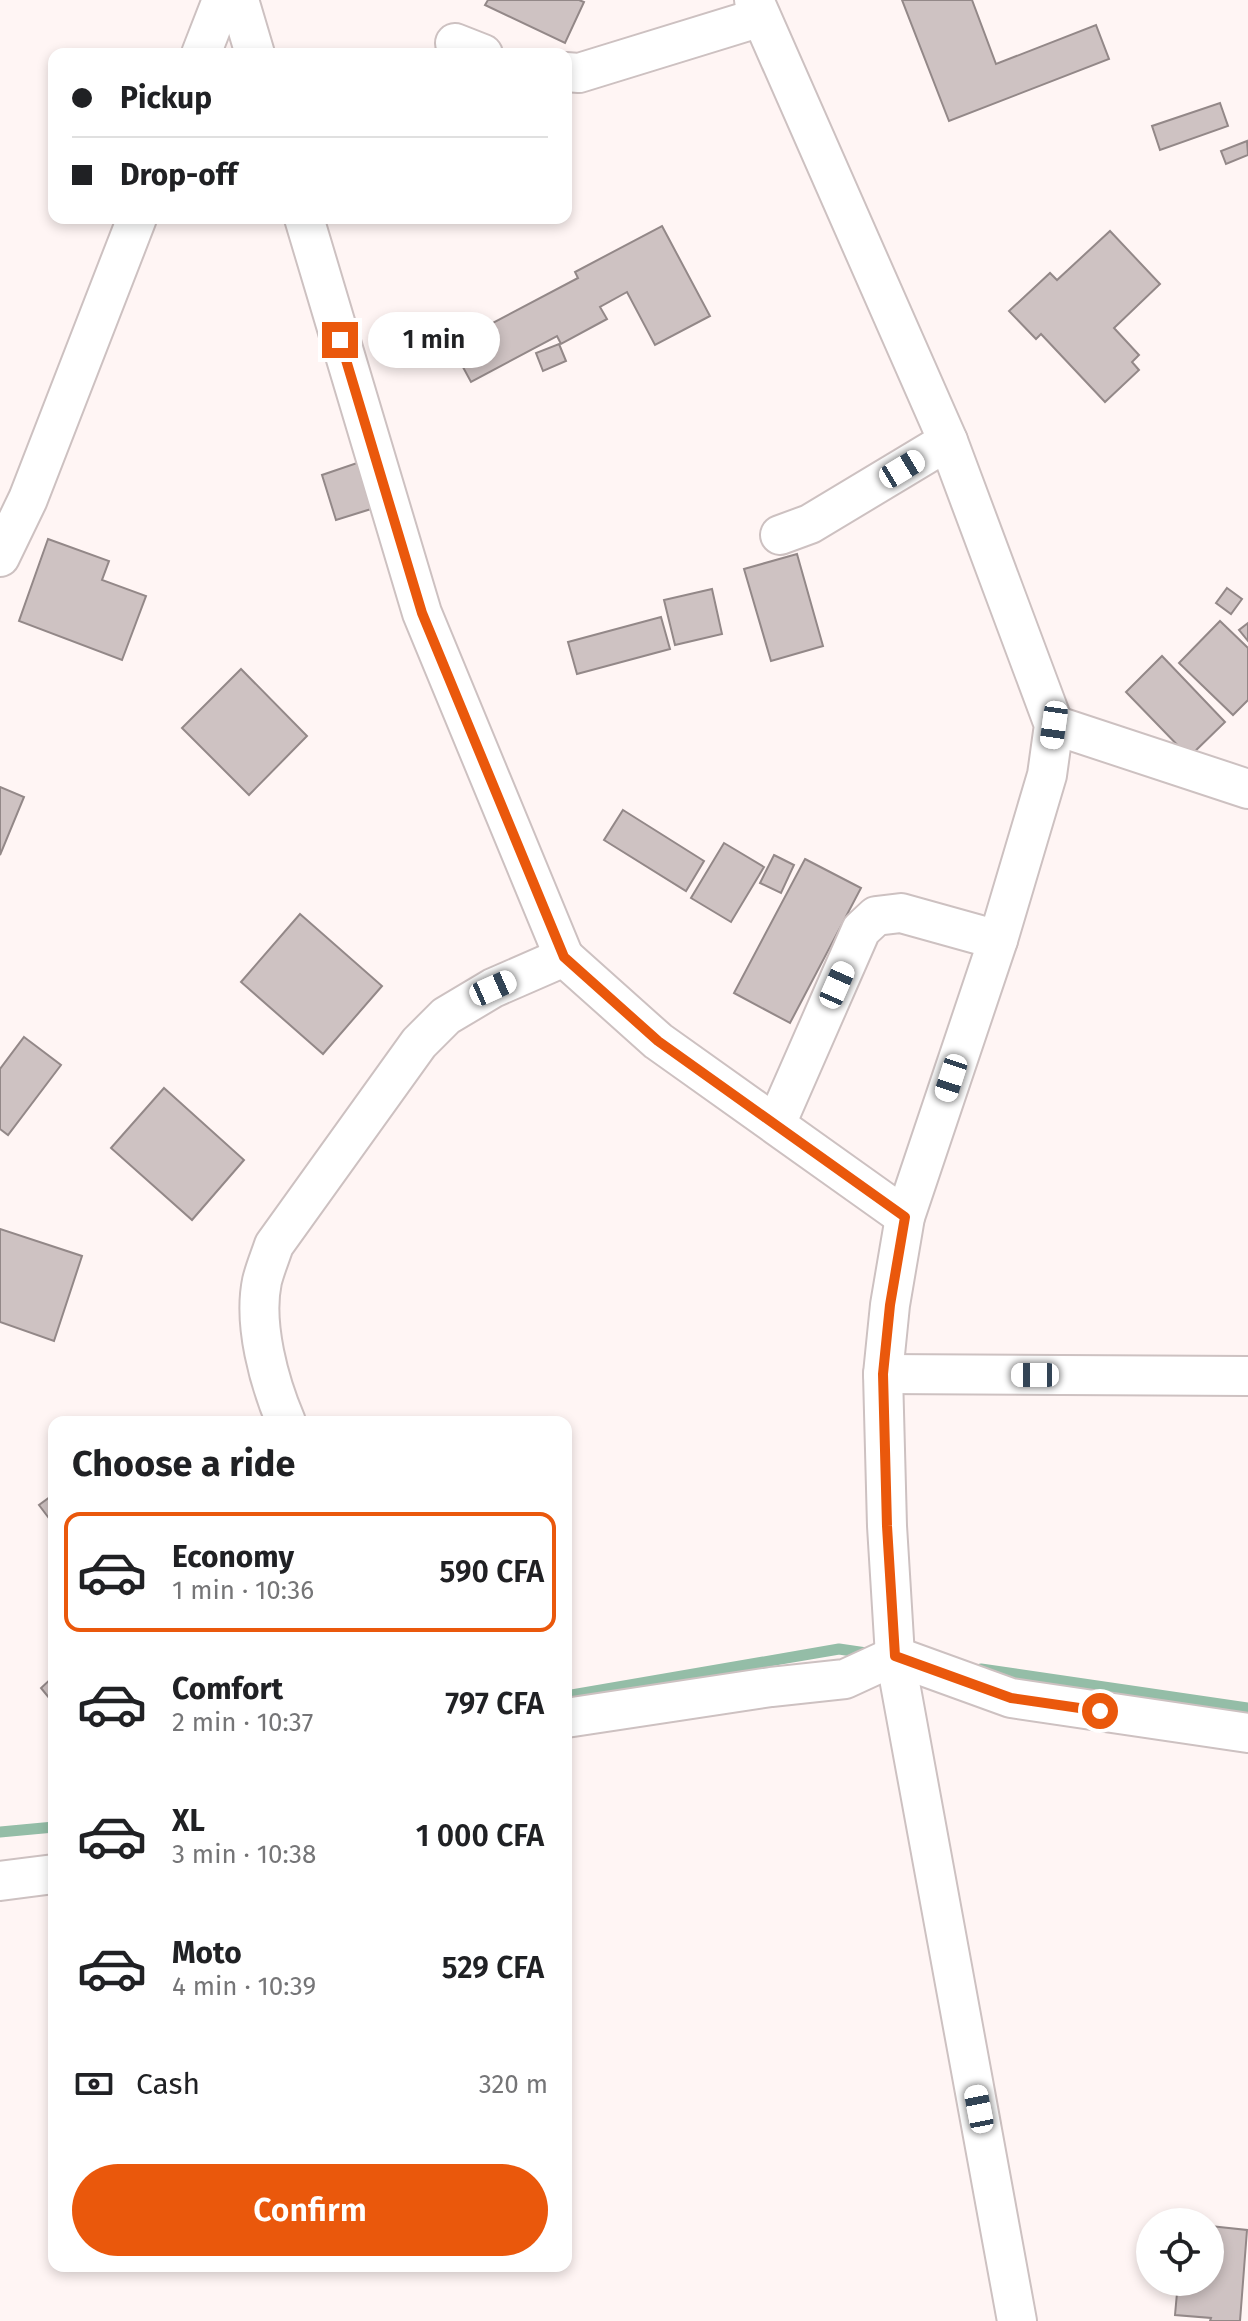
<!DOCTYPE html>
<html lang="en">
<head>
<meta charset="utf-8">
<style>
  :root { --surface:#fff; --page:#f2f2f2; --text:#202124; --muted:#757577; --line:#e0e0e0; --accent:#ea580c }
  body { margin:0; font-family:"Fira Sans",sans-serif; background:var(--page); color:var(--text); height:100vh; display:flex; flex-direction:column; font-size:30px; white-space:nowrap }
  * { box-sizing:border-box; margin:0 }
  p { font-size:26px; color:var(--muted) }
  .icon { flex:none; width:44px; height:44px; fill:none; stroke:currentColor; stroke-width:2; stroke-linecap:round; stroke-linejoin:round }
  .map { position:relative; flex:1; overflow:hidden }
  .panel { position:absolute; left:48px; top:1416px; width:524px; height:856px; display:flex; flex-direction:column; background:var(--surface); border-radius:16px; box-shadow:0 4px 12px #0003 }
  .panel>* { flex:none }
  .hud { position:absolute; left:48px; top:48px; width:524px; height:176px; border-radius:16px; box-shadow:0 4px 12px #0003; display:grid; align-content:center; height:176px; padding:0 24px; background:var(--surface) }
  .fabs { position:absolute; left:1136px; top:2208px; display:grid; gap:16px }
  .fabs a { display:grid; place-items:center; width:88px; height:88px; border-radius:50%; background:var(--surface); box-shadow:0 4px 12px #0003; font-size:40px }
  .end { position:absolute; width:36px; height:36px; margin:-18px; border:10px solid #ea580c; background:#fff; box-shadow:0 0 0 4px #fff }
  .from { border-radius:50% }
  .bubble { position:absolute; height:56px; border-radius:28px; background:var(--surface); box-shadow:0 4px 12px #0003; font-size:26px; font-weight:600; line-height:56px; text-align:center }
  .car { position:absolute; width:24px; height:48px; margin:-24px -12px; border-radius:10px; box-shadow:0 0 6px 2px #0007; background:linear-gradient(#fff 24%,#345 0 40%,#fff 0 76%,#345 0 86%,#fff 0) }
  .hud b { display:flex; align-items:center; gap:28px; height:76px; font-size:30px }
  .hud b+b { border-top:2px solid var(--line) }
  .hud i { width:20px; height:20px; background:var(--text) }
  ul { padding:0; list-style:none }
  li { display:flex; align-items:center; gap:24px; height:120px; margin:0 16px 12px; padding:0 8px; border:4px solid transparent; border-radius:16px }
  li div { flex:1 }
  li b { display:block; font-size:30px }
  li em { font-style:normal; font-weight:600 }
  li.on { border-color:var(--accent) }
  li>.icon { width:72px; height:72px; stroke-width:1.5 }
  h2 { padding:0 24px; font-size:36px; line-height:96px }
  .pay { display:flex; align-items:center; gap:20px; height:88px; padding:0 24px; font-size:30px }
  .pay p { margin-inline-start:auto }
  .button { display:flex; gap:16px; margin-top:auto; padding:16px 24px }
  .button a { flex:1; height:92px; border-radius:48px; background:var(--accent); color:#fff; font-size:32px; font-weight:600; line-height:92px; text-align:center }
  .map>svg:first-child { display:block }
  .lines { fill:none; stroke-linecap:round; stroke-linejoin:round }
  .stream { stroke:#94bda7; stroke-width:11 }
  .building { fill:#cec2c2; stroke:#938888; stroke-width:2 }
  .minor-casing { stroke:#cdc1c1; stroke-width:42 }
  .minor { stroke:#fff; stroke-width:38 }
  .route { stroke:#ea580c; stroke-width:10 }
</style>
</head>
<body>
<div class="map">
<svg width="1248" height="2321" viewBox="0 0 1248 2321">
  <rect width="100%" height="100%" fill="#fff5f4"/>
  <g class="lines">
    <!-- stream -->
    <g class="stream">
      <polyline points="981,1669 1248,1708"/>
      <polyline points="566,1696 839,1649 873,1654"/>
      <polyline points="0,1832 54,1827"/>
    </g>
  </g>
  <!-- building -->
  <g class="building">
    <polygon points="488,0 579,0 584,2 565,43 485,5"/>
    <polygon points="902,0 972,0 996,64 1096,25 1109,59 949,121"/>
    <polygon points="1220,103 1228,126 1160,150 1152,126"/>
    <polygon points="1247,141 1248,155 1226,164 1221,151"/>
    <polygon points="662,226 710,316 655,345 627,292 600,307 607,319 561,344 557,336 471,382 451,345 578,278 575,272"/>
    <polygon points="1110,231 1160,284 1114,328 1139,355 1132,362 1139,370 1105,402 1041,334 1036,339 1009,311 1050,273 1057,280"/>
    <polygon points="559,344 566,361 543,371 536,353"/>
    <polygon points="357,463 371,509 336,520 322,475"/>
    <polygon points="48,539 109,561 102,580 146,596 122,660 19,621"/>
    <polygon points="797,554 823,646 771,661 744,569"/>
    <polygon points="1227,588 1242,599 1231,614 1216,603"/>
    <polygon points="712,589 722,634 675,645 664,600"/>
    <polygon points="661,617 670,649 577,674 568,642"/>
    <polygon points="1220,621 1248,648 1248,700 1233,715 1179,663"/>
    <polygon points="1248,623 1248,641 1239,630"/>
    <polygon points="1162,656 1225,722 1189,757 1126,692"/>
    <polygon points="241,669 307,736 249,795 182,728"/>
    <polygon points="0,787 24,797 0,855"/>
    <polygon points="623,810 704,861 686,891 604,840"/>
    <polygon points="724,843 764,867 731,922 691,898"/>
    <polygon points="774,855 794,865 781,893 760,883"/>
    <polygon points="805,859 861,888 790,1023 734,993"/>
    <polygon points="300,914 382,986 323,1054 241,982"/>
    <polygon points="24,1037 61,1065 8,1135 0,1129 0,1069"/>
    <polygon points="164,1088 244,1160 192,1220 111,1148"/>
    <polygon points="0,1229 82,1256 54,1341 0,1322"/>
    <polygon points="54,1494 54,1519 51,1521 39,1505"/>
    <polygon points="54,1676 54,1704 41,1688"/>
    <polygon points="1210,2226 1247,2230 1240,2321 1210,2321 1211,2318 1175,2315 1178,2282 1210,2282"/>
  </g>
  <g class="lines">
    <!-- minor casing -->
    <g class="minor-casing">
      <g id="minor">
        <polyline points="239,0 255,54"/>
        <polyline points="754,0 948,441 1054,725 1047,775 998,940 905,1217 890,1305 883,1374 887,1526 895,1656 1017,2321"/>
        <polyline points="455,43 483,54"/>
        <polyline points="201,54 222,0"/>
        <polyline points="566,72 579,73 761,17"/>
        <polyline points="304,218 422,613 564,957"/>
        <polyline points="780,535 810,524 948,441"/>
        <polyline points="0,557 28,499 137,218"/>
        <polyline points="1054,725 1248,789"/>
        <polyline points="776,1124 861,930 876,916 901,913 998,940"/>
        <polyline points="883,1374 1248,1376"/>
        <path d="M286,1422C269,1382 253,1324 262,1281C265,1269 270,1257 274,1245L419,1043L446,1016L493,988L564,957L658,1041L905,1217"/>
        <polyline points="566,1718 771,1687 845,1679 895,1656 1011,1698 1248,1733"/>
        <polyline points="0,1881 54,1874"/>
      </g>
    </g>
    <!-- minor -->
    <use href="#minor" class="minor"/>
  </g>
  <g class="lines">
    <!-- route -->
    <polyline class="route" points="340,340 422,613 564,957 658,1041 905,1217 890,1305 883,1374 887,1526 895,1656 1011,1698 1100,1711"/>
  </g>
</svg>
<div class="fabs">
<a><svg class="icon" aria-label="locate" viewBox="0 0 24 24"><circle cx="12" cy="12" r="6"/><path d="M12 2v4M12 18v4M2 12h4M18 12h4"/></svg></a>
</div>
<i class="end from" style="left:1100px;top:1711px"></i>
<i class="end" style="left:340px;top:340px"></i>
<div class="bubble" style="left:368px;top:312px;width:132px">1 min</div>
<i class="car" style="left:902px;top:469px;rotate:59deg"></i>
<i class="car" style="left:1054px;top:725px;rotate:188deg"></i>
<i class="car" style="left:837px;top:985px;rotate:24deg"></i>
<i class="car" style="left:493px;top:988px;rotate:66deg"></i>
<i class="car" style="left:951px;top:1078px;rotate:198deg"></i>
<i class="car" style="left:1035px;top:1375px;rotate:270deg"></i>
<i class="car" style="left:979px;top:2109px;rotate:349deg"></i>
<div class="hud">
<b><i class="from"></i>Pickup</b>
<b><i></i>Drop-off</b>
</div>
<section class="panel">
<h2>Choose a ride</h2>
<ul>
<li class="on"><svg class="icon" aria-label="car" viewBox="0 0 24 24"><path d="M5 17H2v-5l4-1 3-4h7l3 4 3 1v5h-3M9 17h6M6 11h13"/><circle cx="7" cy="17" r="2"/><circle cx="17" cy="17" r="2"/></svg><div><b>Economy</b><p>1 min · 10:36</p></div><em>590 CFA</em></li>
<li><svg class="icon" aria-label="car" viewBox="0 0 24 24"><path d="M5 17H2v-5l4-1 3-4h7l3 4 3 1v5h-3M9 17h6M6 11h13"/><circle cx="7" cy="17" r="2"/><circle cx="17" cy="17" r="2"/></svg><div><b>Comfort</b><p>2 min · 10:37</p></div><em>797 CFA</em></li>
<li><svg class="icon" aria-label="car" viewBox="0 0 24 24"><path d="M5 17H2v-5l4-1 3-4h7l3 4 3 1v5h-3M9 17h6M6 11h13"/><circle cx="7" cy="17" r="2"/><circle cx="17" cy="17" r="2"/></svg><div><b>XL</b><p>3 min · 10:38</p></div><em>1 000 CFA</em></li>
<li><svg class="icon" aria-label="car" viewBox="0 0 24 24"><path d="M5 17H2v-5l4-1 3-4h7l3 4 3 1v5h-3M9 17h6M6 11h13"/><circle cx="7" cy="17" r="2"/><circle cx="17" cy="17" r="2"/></svg><div><b>Moto</b><p>4 min · 10:39</p></div><em>529 CFA</em></li>
</ul>
<div class="pay"><svg class="icon" aria-label="cash" viewBox="0 0 24 24"><path d="M3 7h18v10H3z"/><circle cx="12" cy="12" r="2"/></svg>Cash<p>320 m</p></div>
<div class="button"><a>Confirm</a></div>
</section>
</div>
</body>
</html>
